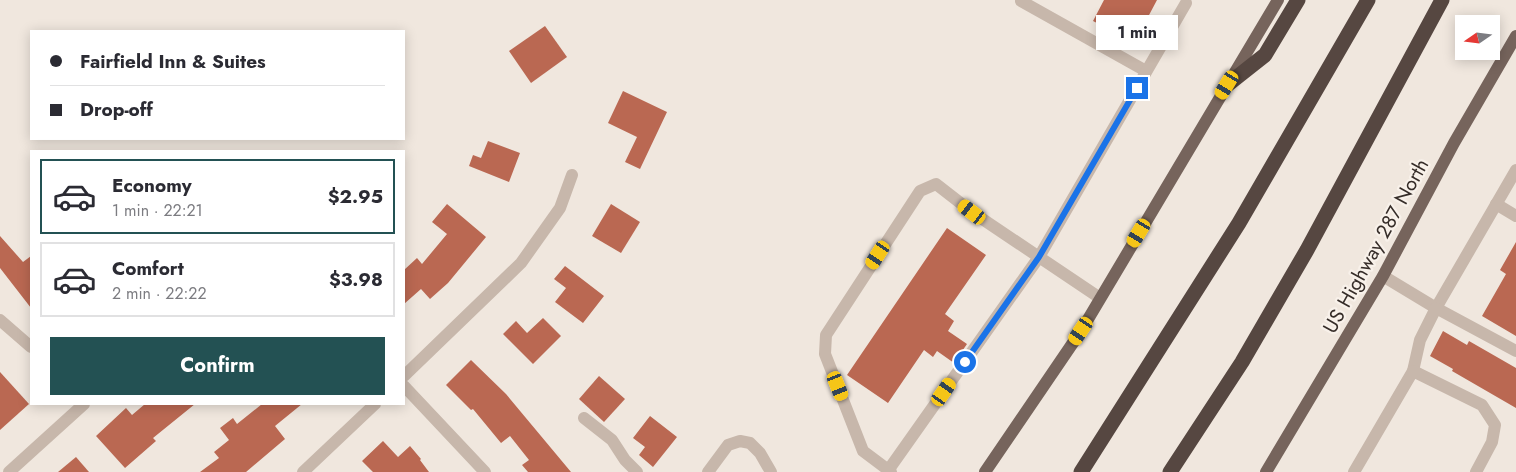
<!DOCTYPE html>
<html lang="en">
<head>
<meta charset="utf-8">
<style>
  :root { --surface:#fff; --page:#f7f7f7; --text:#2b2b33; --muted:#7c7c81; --line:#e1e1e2; --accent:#235153 }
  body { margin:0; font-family:Jost,sans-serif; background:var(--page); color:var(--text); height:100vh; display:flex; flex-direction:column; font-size:19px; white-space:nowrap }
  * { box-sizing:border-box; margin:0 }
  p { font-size:16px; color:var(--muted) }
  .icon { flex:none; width:28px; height:28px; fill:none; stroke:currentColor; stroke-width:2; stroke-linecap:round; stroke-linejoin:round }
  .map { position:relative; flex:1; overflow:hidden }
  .sheet { position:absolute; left:30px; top:150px; width:375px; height:255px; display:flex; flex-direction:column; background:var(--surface); border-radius:0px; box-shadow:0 2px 12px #0003 }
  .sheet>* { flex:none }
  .hud { position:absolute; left:30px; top:30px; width:375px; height:110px; border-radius:0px; box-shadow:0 2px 12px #0003; display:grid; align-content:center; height:110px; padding:0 20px; background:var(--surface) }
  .needle { width:32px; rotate:256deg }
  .tools { position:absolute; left:1455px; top:15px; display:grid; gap:10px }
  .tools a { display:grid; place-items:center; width:45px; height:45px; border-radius:0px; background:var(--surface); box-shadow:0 2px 12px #0003; font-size:25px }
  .end { position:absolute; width:22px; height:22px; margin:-11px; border:6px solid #1a73e8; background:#fff; box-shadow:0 0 0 2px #fff }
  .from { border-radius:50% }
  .bubble { position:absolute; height:35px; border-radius:0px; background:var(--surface); box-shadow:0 2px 12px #0003; font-size:16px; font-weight:700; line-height:35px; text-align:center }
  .car { position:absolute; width:15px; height:30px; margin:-15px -8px; border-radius:6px; box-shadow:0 0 4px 1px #0007; background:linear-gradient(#f5c518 24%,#345 0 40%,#f5c518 0 76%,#345 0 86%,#f5c518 0) }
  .hud b { display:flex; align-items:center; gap:18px; height:48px; font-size:19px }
  .hud b+b { border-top:1px solid var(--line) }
  .hud i { width:12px; height:12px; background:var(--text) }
  ul { padding:9px 0 0; list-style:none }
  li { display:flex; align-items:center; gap:15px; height:75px; margin:0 10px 8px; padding:0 10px; border:2px solid var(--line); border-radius:0px }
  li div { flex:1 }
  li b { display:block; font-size:19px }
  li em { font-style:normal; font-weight:700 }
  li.on { border-color:var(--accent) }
  li>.icon { width:45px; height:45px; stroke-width:1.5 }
  .action { display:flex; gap:10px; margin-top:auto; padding:10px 20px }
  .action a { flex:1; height:58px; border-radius:0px; background:var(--accent); color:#fff; font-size:20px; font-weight:700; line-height:58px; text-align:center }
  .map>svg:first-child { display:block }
  .building { fill:#ba6852 }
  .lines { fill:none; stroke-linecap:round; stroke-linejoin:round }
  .minor { stroke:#c7b7ab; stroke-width:12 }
  .major { stroke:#76645c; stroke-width:12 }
  .highway { stroke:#564741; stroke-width:15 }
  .route { stroke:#1a73e8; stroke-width:6 }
  .labels { text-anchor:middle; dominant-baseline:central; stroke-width:4.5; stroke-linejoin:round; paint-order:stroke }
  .street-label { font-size:20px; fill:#362d29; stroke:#f8f1ea }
</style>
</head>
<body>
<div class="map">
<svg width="1516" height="472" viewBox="0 0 1516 472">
  <rect width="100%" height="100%" fill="#f0e7de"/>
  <!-- building -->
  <g class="building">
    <polygon points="1104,0 1157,0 1148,17 1145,15 1132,41 1093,21"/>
    <polygon points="545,26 567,57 531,83 509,51"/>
    <polygon points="623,91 667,112 640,169 625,162 637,137 608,123"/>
    <polygon points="488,141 520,153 509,182 469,166 473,155 481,158"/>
    <polygon points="447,204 486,237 448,283 430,299 421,289 404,304 404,270 417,258 422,264 447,234 432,222"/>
    <polygon points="611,204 640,222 621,253 592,236"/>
    <polygon points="947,228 986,255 945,314 954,321 948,331 967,344 954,363 937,351 933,357 924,350 888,403 847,375"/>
    <polygon points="0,236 23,262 31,256 31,308 0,268"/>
    <polygon points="1516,242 1516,336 1482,316 1506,274 1500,270"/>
    <polygon points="565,266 604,296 583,323 555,302 566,288 554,279"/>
    <polygon points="543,318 561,336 533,364 503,334 516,321 527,333"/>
    <polygon points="1443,331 1467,345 1469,341 1516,368 1516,408 1452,371 1453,369 1430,356"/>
    <polygon points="471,360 506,394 571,472 528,472 522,465 529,460 510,436 501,443 473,409 471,410 446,385"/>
    <polygon points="0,372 29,404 0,430"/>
    <polygon points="599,376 625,399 604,422 579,399"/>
    <polygon points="145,404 195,404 153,438 156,441 125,468 96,436 126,408 132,415"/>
    <polygon points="262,404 302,404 275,426 285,439 246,472 200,472 219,458 214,452 229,440 220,428 233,418 237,424"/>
    <polygon points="650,416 677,437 653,467 639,455 645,447 633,438"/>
    <polygon points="383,441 398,457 410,446 421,459 420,460 429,472 373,472 362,461"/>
    <polygon points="76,457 89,472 58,472"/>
  </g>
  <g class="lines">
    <!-- minor -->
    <g class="minor">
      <polyline points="1021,1 1146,71"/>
      <polyline points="1496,204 1516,216"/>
      <polyline points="1383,276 1436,308 1516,170"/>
      <polyline points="0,320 31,347"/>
      <polyline points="1413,371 1420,340 1436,308 1516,351"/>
      <polyline points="404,376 521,263 560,208 572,175"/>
      <polyline points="404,386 485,472"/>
      <polyline points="584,418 612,440 625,460 637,472"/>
      <polyline points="9,472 84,404"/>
      <polyline points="303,472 375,404"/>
      <polyline points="708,472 728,445 740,441 750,443 760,453 771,472"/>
      <polyline points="887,472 1039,257 1186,3"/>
      <polyline points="891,472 863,451 825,354 826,335 920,191 936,184 972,212 1100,298"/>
      <polyline points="1354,472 1413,371 1482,405 1495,425 1492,442 1476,472"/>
    </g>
    <!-- major -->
    <g class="major">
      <polyline points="985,472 1081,331 1278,0"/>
      <polyline points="1266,472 1383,276 1454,143 1516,36"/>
    </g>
    <!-- highway -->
    <g class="highway">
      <polyline points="1227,85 1265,55 1298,0"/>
      <polyline points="1081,472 1239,223 1368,0"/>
      <polyline points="1170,472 1242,362 1307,250 1442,0"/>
    </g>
  </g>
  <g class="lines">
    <!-- route -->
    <polyline class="route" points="965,362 1039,257 1137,88"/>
  </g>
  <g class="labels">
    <!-- street labels -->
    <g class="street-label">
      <text transform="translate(1376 246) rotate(-61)">US Highway 287 North</text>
    </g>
  </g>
</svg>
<div class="tools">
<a><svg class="needle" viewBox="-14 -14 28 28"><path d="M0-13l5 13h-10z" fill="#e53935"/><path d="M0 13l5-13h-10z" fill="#7c7c81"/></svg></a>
</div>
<i class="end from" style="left:965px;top:362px"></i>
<i class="end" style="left:1137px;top:88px"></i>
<div class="bubble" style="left:1096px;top:15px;width:82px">1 min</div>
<i class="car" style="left:1227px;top:85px;rotate:211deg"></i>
<i class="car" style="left:972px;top:212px;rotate:307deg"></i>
<i class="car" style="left:1139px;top:233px;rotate:211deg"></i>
<i class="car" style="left:878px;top:255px;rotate:213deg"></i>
<i class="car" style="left:1081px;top:331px;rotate:214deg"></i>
<i class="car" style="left:838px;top:386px;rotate:158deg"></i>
<i class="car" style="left:944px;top:392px;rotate:35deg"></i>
<div class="hud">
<b><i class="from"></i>Fairfield Inn &amp; Suites</b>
<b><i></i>Drop-off</b>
</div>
<section class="sheet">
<ul>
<li class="on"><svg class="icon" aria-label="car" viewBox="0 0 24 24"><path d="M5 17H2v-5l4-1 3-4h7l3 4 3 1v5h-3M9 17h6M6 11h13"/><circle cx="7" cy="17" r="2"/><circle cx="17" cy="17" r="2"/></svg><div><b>Economy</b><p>1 min · 22:21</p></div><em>$2.95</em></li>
<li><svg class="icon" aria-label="car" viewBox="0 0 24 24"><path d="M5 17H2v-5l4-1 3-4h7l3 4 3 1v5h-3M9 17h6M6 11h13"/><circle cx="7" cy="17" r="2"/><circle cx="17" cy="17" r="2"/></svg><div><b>Comfort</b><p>2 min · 22:22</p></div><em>$3.98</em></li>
</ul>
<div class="action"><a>Confirm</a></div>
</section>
</div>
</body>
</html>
